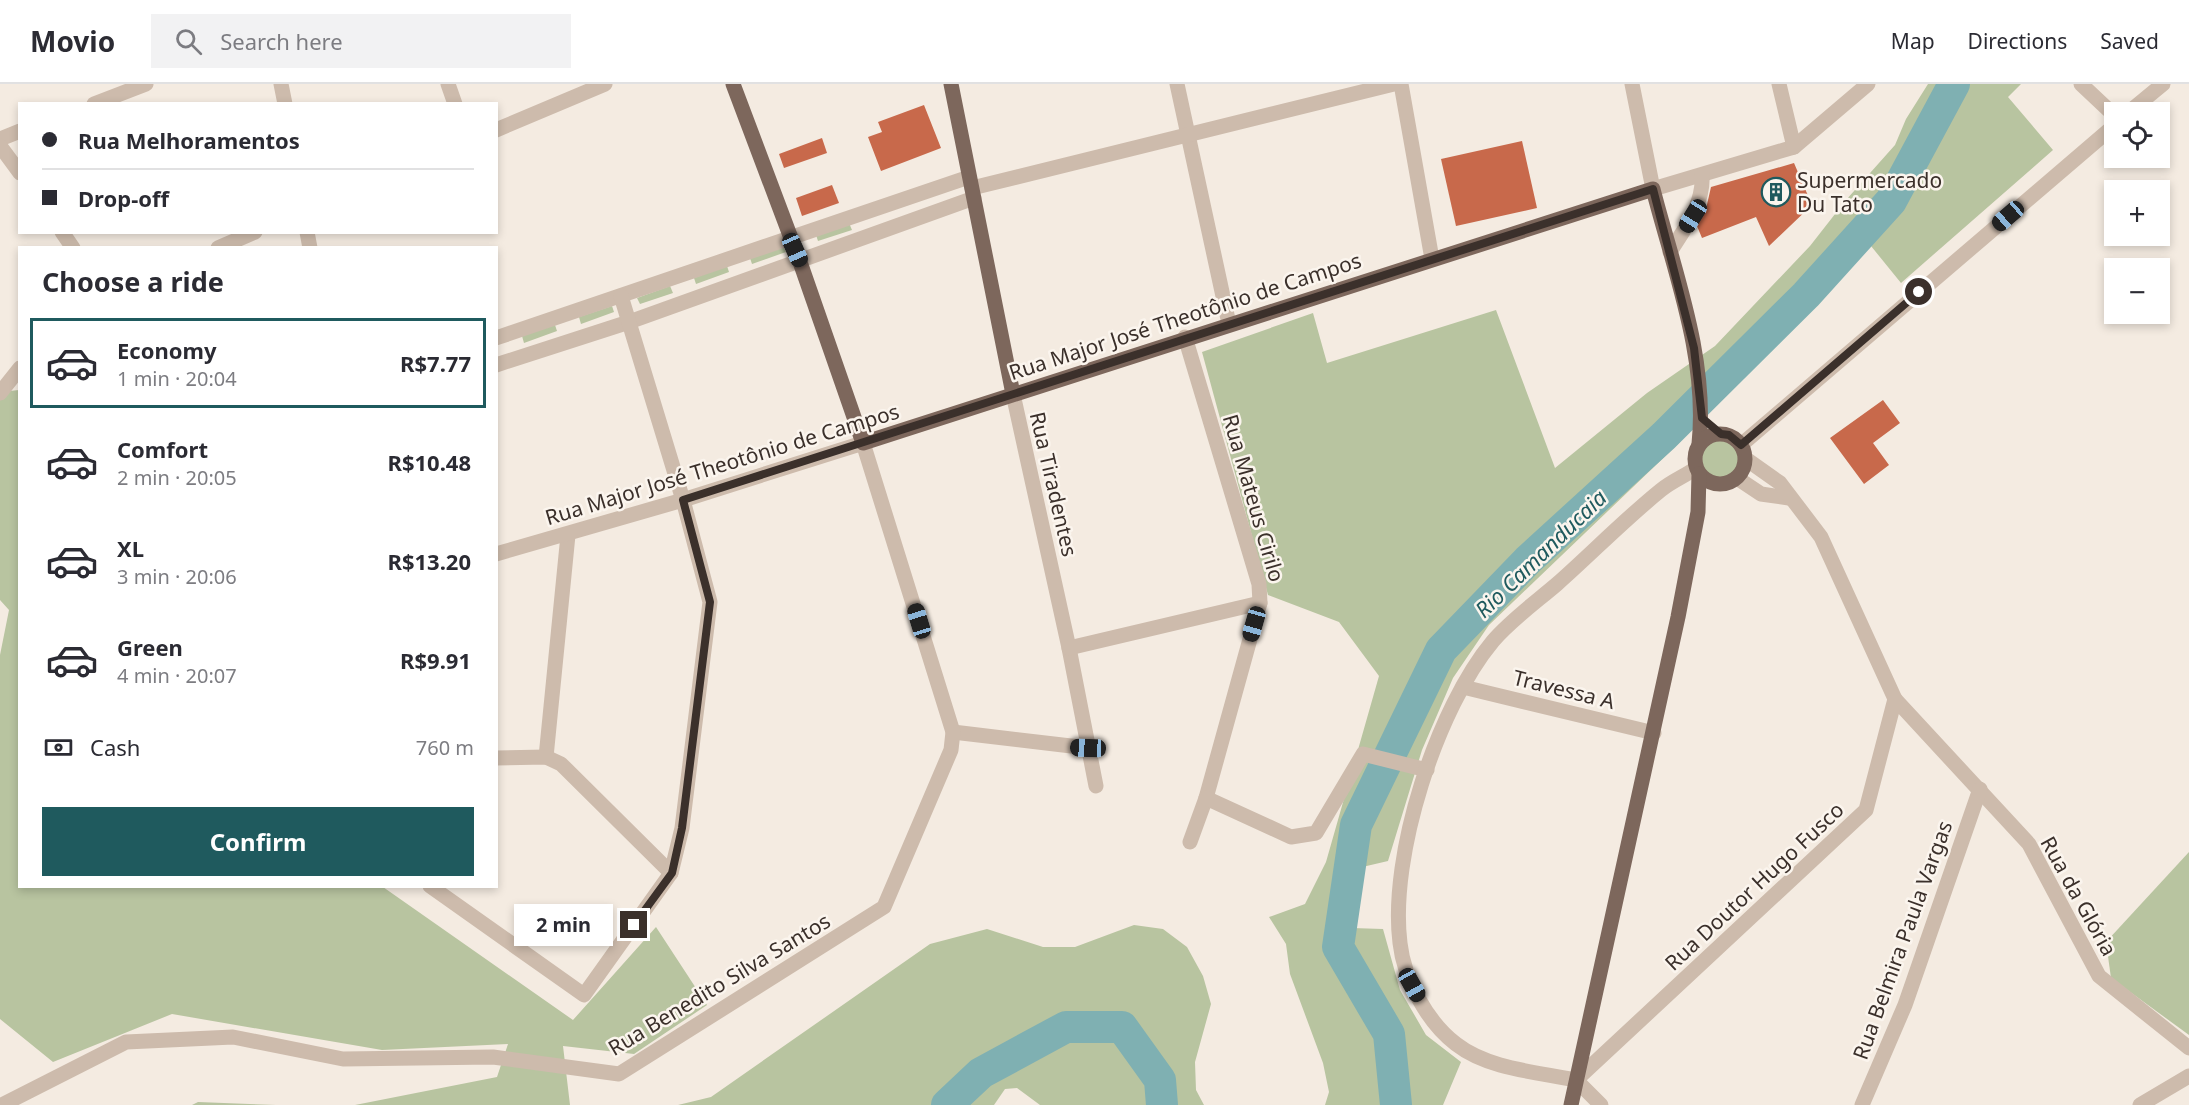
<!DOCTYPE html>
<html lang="en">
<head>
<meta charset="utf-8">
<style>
  :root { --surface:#fff; --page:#f2f2f3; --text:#2b2b33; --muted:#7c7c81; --line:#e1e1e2; --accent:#1f5a5e }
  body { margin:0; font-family:"Noto Sans",sans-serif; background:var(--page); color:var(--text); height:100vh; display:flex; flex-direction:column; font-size:22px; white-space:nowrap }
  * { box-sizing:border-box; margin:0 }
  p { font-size:20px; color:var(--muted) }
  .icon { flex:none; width:33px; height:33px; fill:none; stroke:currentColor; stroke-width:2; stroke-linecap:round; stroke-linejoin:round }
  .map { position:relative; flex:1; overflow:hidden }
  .sheet { position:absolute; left:18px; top:162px; width:480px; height:642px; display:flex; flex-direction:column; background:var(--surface); border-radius:0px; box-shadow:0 3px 9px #0003 }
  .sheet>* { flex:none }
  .hud { position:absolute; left:18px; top:18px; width:480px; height:132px; border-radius:0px; box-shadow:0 3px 9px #0003; display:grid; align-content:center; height:132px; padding:0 24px; background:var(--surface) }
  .buttons { position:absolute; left:2104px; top:18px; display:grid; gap:12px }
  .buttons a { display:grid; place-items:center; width:66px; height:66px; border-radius:0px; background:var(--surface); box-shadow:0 3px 9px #0003; font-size:30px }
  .end { position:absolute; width:27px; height:27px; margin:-14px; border:8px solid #3b302b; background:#fff; box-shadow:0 0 0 3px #fff }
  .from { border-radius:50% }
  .bubble { position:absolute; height:42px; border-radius:0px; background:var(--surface); box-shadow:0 3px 9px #0003; font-size:20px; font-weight:700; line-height:42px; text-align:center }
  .car { position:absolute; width:18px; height:36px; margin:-18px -9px; border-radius:8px; box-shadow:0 0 4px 2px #0007; background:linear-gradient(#222 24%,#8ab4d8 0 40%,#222 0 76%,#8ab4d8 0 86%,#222 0) }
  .hud b { display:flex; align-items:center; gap:21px; height:57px; font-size:22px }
  .hud b+b { border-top:2px solid var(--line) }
  .hud i { width:15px; height:15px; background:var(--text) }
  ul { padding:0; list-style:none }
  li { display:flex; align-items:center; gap:18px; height:90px; margin:0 12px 9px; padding:0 12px; border:3px solid transparent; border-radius:0px }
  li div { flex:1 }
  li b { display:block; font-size:22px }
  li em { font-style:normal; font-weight:700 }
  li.selected { border-color:var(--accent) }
  li>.icon { width:54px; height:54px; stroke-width:1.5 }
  h2 { padding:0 24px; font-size:27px; line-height:72px }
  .pay { display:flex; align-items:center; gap:15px; height:66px; padding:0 24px; font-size:22px }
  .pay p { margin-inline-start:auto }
  .button { display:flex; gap:12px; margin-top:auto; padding:12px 24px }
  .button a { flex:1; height:69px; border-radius:0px; background:var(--accent); color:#fff; font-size:24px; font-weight:700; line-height:69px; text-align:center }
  header { display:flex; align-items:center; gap:36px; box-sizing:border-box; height:84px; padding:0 30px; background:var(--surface); border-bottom:2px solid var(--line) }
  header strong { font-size:28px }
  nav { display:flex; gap:33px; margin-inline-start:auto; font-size:21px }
  .search { width:420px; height:54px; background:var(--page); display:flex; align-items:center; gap:15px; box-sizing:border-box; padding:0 21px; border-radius:0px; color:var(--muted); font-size:22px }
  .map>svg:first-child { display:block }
  .green { fill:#b8c4a0 }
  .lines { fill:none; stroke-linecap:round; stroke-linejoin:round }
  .river { stroke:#7fb0b2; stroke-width:32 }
  .building { fill:#c8694b }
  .minor { stroke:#cdbbac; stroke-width:15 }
  .major { stroke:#7d675c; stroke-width:15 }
  .route { stroke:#3b302b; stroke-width:8 }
  .labels { text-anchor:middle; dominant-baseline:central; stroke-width:5; stroke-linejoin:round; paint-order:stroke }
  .poi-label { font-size:21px; fill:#3b302b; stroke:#fbf5ee; text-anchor:start }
  .street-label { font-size:21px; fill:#3b302b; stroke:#fbf5ee }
  .water-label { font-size:22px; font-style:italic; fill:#1f5a5e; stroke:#fbf5ee }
</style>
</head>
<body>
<header>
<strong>Movio</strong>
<div class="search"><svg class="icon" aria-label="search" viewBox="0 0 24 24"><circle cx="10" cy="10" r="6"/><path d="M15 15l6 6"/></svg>Search here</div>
<nav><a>Map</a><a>Directions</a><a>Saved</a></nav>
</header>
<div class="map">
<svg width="2189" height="1021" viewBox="0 0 2189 1021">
  <rect width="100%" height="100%" fill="#f4ebe1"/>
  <!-- green -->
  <g class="green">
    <polygon points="1928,0 2021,0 2008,13 2053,66 1901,199 1871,162 1726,296 1680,358 1489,541 1453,594 1422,666 1388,777 1358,784 1352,844 1383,845 1400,906 1426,951 1461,978 1443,1021 1325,1021 1329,1008 1323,979 1290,890 1286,860 1269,833 1305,820 1326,778 1379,592 1339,538 1268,511 1202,268 1313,229 1327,279 1496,226 1555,384 1647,309 1715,262 1810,162 1846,116 1895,61 1906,35"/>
    <polygon points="849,139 852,146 818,157 816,151"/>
    <polygon points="783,162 786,168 752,180 750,174"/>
    <polygon points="727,182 729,188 696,200 694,194"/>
    <polygon points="670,202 673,209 640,220 637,214"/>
    <polygon points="612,222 614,228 581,240 579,233"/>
    <polygon points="555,241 557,247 524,259 522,252"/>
    <polygon points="19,306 20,802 383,803 573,936 656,843 707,921 634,970 563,962 570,1021 355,1021 497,993 508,960 382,966 172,930 53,978 0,935 0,571 9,526 0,516 0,308"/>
    <circle cx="1719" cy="375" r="22"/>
    <polygon points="2189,768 2189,951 2111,894 2106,858"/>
    <polygon points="1134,841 1163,845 1187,863 1203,892 1211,920 1195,978 1196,1006 1204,1021 1040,1021 1017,1004 1005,1005 994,1021 678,1021 711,1013 930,860 987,845 1043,863 1075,863"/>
    <polygon points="198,1018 276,1021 192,1021"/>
  </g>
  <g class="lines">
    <!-- river -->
    <g class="river">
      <polyline points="947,1021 981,989 1066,943 1122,943 1160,996 1162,1021"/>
      <polyline points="1396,1021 1389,950 1338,863 1356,741 1441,566 1528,476 1664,352 1806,211 1891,117 1954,0"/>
    </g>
  </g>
  <!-- building -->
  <g class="building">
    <polygon points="924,21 941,64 881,87 868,53 882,48 878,38"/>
    <polygon points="822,54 827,69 784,84 779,70"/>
    <polygon points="1522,57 1537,124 1456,142 1441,75"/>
    <polygon points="1794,79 1812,121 1769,162 1756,133 1702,154 1697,142 1706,125 1711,103"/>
    <polygon points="832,101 839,119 802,132 796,114"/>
    <polygon points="1883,316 1900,339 1873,359 1889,381 1864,400 1830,354"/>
  </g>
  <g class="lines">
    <!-- minor -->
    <g class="minor">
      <polyline points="281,0 285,20"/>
      <polyline points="448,0 455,20"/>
      <polyline points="1177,0 1229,240"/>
      <polyline points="1401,0 1432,175"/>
      <polyline points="1632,0 1653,105 1794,63 1868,0"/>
      <polyline points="1779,0 1794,63"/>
      <polyline points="2081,0 2115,32"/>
      <polyline points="94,20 146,0"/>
      <polyline points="2129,28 2163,0"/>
      <polyline points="496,46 605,0"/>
      <polyline points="0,55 20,47"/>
      <polyline points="0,62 20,89"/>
      <polyline points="972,104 1394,0"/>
      <polyline points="62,148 73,164"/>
      <polyline points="307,148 310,164"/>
      <polyline points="218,164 255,148"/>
      <path d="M1670,168C1685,144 1704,120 1702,91"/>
      <polyline points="1185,253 1259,500 1260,519 1206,714 1190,758"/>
      <polyline points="496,254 969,93"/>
      <polyline points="496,281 629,238 974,114"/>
      <polyline points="0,309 20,284"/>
      <polyline points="1013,310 1069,564 1096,702"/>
      <polyline points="1741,361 2115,41"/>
      <polyline points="1737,394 1761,410 1789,414"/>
      <polyline points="1069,564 1260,519"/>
      <polyline points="1463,603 1654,649"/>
      <polyline points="1895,615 2029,760 2099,892 2189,964"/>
      <polyline points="953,648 1088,664"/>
      <polyline points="546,673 568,451"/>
      <polyline points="496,674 546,673 561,680 671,789"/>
      <polyline points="1206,714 1291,753 1316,749 1363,670 1427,686"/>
      <polyline points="430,802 584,911 671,789 682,744 710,518 683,416 621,212"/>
      <path d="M1576,996C1537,988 1488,985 1456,960C1427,938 1404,895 1400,859C1389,772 1437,624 1493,557C1511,536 1536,518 1557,500C1592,469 1625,435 1661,406C1672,397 1685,392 1696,384"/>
      <polyline points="1576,996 1866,726 1895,615 1821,453 1780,399 1746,375"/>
      <polyline points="1576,996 1601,1021"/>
      <polyline points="2,1021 126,958 233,953 343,975 493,973 619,990 884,823 951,666 953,648 863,359 683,416 496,470"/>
      <polyline points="1862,1021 1905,921 1980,705"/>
      <polyline points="2140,1021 2189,992"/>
    </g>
    <!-- major -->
    <g class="major">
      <path d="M733,0L800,178L863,359L1653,105C1674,187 1708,274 1699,360"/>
      <polyline points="951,0 1013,310"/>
      <circle cx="1720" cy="375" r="25"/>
      <polyline points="1571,1021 1678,533 1698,428 1699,390"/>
    </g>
  </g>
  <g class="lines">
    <!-- route -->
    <polyline class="route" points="634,841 672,789 682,744 710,518 683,416 1653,105 1694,264 1702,334 1721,350 1729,351 1741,361 1919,208"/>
  </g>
  <!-- icons -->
  <defs>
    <g id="building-ring" transform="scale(1.5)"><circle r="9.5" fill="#fbf5ee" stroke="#1f5a5e" stroke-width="1.5"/><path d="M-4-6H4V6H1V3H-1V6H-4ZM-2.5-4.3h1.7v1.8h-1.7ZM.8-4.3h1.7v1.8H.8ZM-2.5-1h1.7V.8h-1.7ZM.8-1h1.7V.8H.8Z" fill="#1f5a5e"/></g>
  </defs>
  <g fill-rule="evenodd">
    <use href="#building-ring" x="1776" y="108"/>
  </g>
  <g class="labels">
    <!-- poi labels -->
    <g class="poi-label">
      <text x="1797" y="96">Supermercado<tspan x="1797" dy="24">Du Tato</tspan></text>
    </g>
    <!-- street labels -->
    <g class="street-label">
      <text transform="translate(1185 232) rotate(-18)">Rua Major José Theotônio de Campos</text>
      <text transform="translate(722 380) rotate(-17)">Rua Major José Theotônio de Campos</text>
      <text transform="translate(1054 400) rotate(77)">Rua Tiradentes</text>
      <text transform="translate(1254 414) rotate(74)">Rua Mateus Cirilo</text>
      <text transform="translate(1564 605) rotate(14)">Travessa A</text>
      <text transform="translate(1754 802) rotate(-43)">Rua Doutor Hugo Fusco</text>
      <text transform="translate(2079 812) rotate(61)">Rua da Glória</text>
      <text transform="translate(1902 856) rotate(-70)">Rua Belmira Paula Vargas</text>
      <text transform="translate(719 900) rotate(-31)">Rua Benedito Silva Santos</text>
    </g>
    <!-- water labels -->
    <g class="water-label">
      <text transform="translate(1540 469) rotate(-44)">Rio Camanducaia</text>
    </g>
  </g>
</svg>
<div class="buttons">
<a><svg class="icon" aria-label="locate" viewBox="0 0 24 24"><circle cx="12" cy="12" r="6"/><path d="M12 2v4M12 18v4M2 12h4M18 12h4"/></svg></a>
<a>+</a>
<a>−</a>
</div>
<i class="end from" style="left:1919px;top:208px"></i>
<i class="end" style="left:634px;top:841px"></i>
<div class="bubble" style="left:514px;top:820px;width:99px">2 min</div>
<i class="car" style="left:1693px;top:132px;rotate:212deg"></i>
<i class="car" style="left:2008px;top:132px;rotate:229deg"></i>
<i class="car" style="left:795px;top:166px;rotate:156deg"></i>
<i class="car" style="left:919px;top:537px;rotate:343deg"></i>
<i class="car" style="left:1254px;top:540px;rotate:196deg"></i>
<i class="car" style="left:1088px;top:664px;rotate:272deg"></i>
<i class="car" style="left:1412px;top:901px;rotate:151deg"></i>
<div class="hud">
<b><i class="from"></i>Rua Melhoramentos</b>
<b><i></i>Drop-off</b>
</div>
<section class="sheet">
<h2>Choose a ride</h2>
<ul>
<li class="selected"><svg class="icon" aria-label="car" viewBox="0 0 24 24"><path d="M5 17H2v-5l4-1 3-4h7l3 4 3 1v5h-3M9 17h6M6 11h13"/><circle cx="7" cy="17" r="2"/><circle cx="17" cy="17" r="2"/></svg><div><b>Economy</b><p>1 min · 20:04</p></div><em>R$7.77</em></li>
<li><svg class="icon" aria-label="car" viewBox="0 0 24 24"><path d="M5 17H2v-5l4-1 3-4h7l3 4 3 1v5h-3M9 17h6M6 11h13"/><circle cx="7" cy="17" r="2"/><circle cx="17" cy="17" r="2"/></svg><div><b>Comfort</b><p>2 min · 20:05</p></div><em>R$10.48</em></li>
<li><svg class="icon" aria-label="car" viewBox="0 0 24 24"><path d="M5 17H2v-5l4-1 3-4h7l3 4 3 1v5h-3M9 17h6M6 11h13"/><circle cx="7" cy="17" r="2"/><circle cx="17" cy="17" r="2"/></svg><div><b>XL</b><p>3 min · 20:06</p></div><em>R$13.20</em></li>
<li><svg class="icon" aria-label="car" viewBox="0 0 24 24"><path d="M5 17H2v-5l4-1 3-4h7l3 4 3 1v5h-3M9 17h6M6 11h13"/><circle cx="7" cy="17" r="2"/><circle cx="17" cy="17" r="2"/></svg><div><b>Green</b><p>4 min · 20:07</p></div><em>R$9.91</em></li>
</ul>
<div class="pay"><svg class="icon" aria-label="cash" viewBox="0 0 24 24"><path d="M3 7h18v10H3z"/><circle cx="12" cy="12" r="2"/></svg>Cash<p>760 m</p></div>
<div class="button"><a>Confirm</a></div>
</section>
</div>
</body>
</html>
